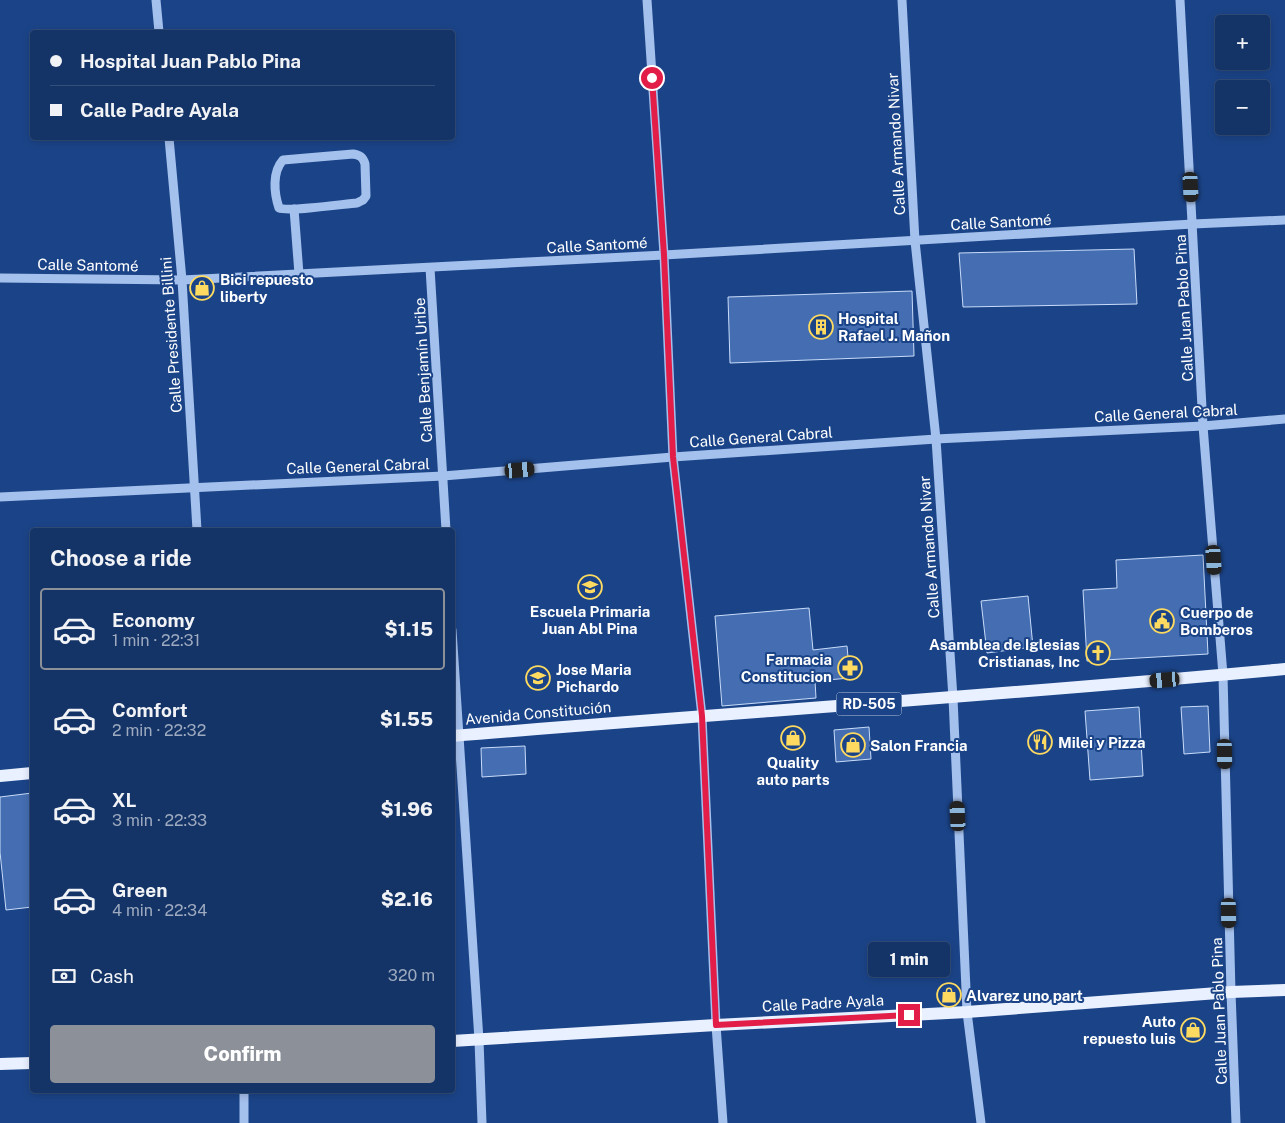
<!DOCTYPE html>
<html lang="en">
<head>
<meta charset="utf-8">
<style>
  :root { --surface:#143366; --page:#213f6f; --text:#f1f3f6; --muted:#9daabf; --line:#334e7a; --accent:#8c9099 }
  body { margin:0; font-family:"Public Sans",sans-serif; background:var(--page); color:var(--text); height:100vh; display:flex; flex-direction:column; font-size:19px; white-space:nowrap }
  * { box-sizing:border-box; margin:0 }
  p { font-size:16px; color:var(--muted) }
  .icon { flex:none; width:28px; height:28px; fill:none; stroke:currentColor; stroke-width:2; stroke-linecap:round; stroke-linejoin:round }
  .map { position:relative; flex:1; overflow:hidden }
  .panel { position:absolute; left:30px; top:528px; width:425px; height:565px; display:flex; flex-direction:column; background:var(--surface); border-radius:5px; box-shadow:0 2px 8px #0003,0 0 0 1px var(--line) }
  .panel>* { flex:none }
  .banner { position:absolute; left:30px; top:30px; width:425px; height:110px; border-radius:5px; box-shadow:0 2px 8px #0003,0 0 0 1px var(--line); display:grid; align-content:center; height:110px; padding:0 20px; background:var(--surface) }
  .buttons { position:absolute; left:1215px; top:15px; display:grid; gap:10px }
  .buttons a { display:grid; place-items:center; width:55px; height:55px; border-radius:5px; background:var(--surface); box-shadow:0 2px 8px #0003,0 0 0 1px var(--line); font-size:25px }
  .end { position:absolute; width:22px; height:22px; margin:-11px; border:6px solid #e11d48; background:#fff; box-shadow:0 0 0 2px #fff }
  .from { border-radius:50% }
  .bubble { position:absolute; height:35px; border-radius:5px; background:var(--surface); box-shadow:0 2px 8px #0003,0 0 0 1px var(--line); font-size:16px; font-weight:800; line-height:35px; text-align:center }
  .car { position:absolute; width:15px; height:30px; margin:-15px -8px; border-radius:6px; box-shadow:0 0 4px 1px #0007; background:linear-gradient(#222 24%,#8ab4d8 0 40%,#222 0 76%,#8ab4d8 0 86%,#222 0) }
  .banner b { display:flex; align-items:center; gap:18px; height:48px; font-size:19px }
  .banner b+b { border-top:1px solid var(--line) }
  .banner i { width:12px; height:12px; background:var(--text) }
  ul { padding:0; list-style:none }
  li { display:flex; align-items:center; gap:15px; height:82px; margin:0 10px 8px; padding:0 10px; border:2px solid transparent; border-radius:5px }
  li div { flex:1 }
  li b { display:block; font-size:19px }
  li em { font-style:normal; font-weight:800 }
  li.selected { border-color:var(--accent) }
  li>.icon { width:45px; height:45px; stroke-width:1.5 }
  h2 { padding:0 20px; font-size:22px; line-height:60px }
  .pay { display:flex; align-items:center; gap:12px; height:55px; padding:0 20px; font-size:19px }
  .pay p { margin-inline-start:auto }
  .cta { display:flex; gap:10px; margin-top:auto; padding:10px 20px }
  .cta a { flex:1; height:58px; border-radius:5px; background:var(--accent); color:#fff; font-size:20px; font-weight:800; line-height:58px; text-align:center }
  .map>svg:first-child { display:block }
  .building { fill:#446eb1; stroke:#c9dcf9 }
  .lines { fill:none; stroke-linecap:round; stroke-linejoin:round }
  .minor { stroke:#a4c0ec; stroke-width:9 }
  .major { stroke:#e9f0ff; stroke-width:12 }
  .route { stroke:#e11d48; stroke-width:6 }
  .labels { text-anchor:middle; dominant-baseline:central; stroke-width:4; stroke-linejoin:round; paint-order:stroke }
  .shield { fill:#1b4488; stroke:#bbc7db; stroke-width:1 }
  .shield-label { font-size:14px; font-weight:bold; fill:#fff }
  .street-label { font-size:15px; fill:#fff; stroke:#1b4488 }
  .poi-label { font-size:15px; font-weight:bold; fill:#fff; stroke:#1b4488; text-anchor:start }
</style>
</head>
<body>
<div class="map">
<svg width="1285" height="1123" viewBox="0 0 1285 1123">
  <rect width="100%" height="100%" fill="#1b4488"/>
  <!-- building -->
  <g class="building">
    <polygon points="1134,249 1137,304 963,307 959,253"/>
    <polygon points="912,291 914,356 730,363 728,297"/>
    <polygon points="1203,555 1208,654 1087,661 1083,590 1117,588 1116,560"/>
    <polygon points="1028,596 1033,647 987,653 981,601"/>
    <polygon points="809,608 813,650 847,646 850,678 815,681 816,698 722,706 715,616"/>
    <polygon points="1208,706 1210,752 1184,754 1181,707"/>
    <polygon points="1139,707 1143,776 1090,780 1085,711"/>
    <polygon points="869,727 871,759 836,762 834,730"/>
    <polygon points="525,746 526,774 482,777 481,748"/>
    <polygon points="32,793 32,907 6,910 0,852 0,797"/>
  </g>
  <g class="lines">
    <!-- minor -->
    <g class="minor">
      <polyline points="156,0 159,32"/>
      <polyline points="647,0 664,255 673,457 702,716 716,1025 723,1123"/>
      <polyline points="902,0 915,241 936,439 953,698 967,1012 981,1123"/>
      <polyline points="1180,0 1203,426 1223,675 1231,992 1236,1123"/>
      <polyline points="169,138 182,280 197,530"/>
      <path d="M353,154C360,155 363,157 365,164L366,196L363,200L357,203C344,204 288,212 279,208C274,193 272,172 283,160Z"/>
      <polyline points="294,209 299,274"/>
      <polyline points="430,268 446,530"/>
      <polyline points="0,278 182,280 664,255 1193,224 1285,220"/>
      <polyline points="0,497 443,476 673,457 936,439 1203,426 1285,419"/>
      <polyline points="452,630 479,1040 482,1123"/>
      <polyline points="244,1090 244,1123"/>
    </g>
    <!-- major -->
    <g class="major">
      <path d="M452,736C730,713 1008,695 1285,669"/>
      <polyline points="0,776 32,773"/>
      <polyline points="452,1041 716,1025 967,1012 1231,992 1285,990"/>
      <polyline points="0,1064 32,1063"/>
    </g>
  </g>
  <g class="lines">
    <!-- route -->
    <polyline class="route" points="652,78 664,255 673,457 702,716 716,1025 909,1015"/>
  </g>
  <!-- icons -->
  <defs>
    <g id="shop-ring" transform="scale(1.25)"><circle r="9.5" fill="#1b4488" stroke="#feda60" stroke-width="1.5"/><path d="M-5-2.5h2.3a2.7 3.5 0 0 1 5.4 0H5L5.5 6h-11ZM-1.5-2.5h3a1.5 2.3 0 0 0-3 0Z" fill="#feda60"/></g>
    <g id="building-ring" transform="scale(1.25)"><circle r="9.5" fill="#1b4488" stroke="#feda60" stroke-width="1.5"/><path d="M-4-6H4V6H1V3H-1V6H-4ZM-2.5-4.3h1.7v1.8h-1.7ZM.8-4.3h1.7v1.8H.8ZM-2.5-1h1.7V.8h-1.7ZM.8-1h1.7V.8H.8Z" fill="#feda60"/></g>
    <g id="school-ring" transform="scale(1.25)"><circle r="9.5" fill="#1b4488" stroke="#feda60" stroke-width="1.5"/><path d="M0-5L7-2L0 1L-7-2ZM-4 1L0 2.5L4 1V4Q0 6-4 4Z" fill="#feda60"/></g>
    <g id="civic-ring" transform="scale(1.25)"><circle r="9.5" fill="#1b4488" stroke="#feda60" stroke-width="1.5"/><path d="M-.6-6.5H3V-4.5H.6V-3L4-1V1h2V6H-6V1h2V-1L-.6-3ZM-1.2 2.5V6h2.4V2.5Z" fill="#feda60"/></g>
    <g id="church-ring" transform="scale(1.25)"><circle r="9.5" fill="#1b4488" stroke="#feda60" stroke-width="1.5"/><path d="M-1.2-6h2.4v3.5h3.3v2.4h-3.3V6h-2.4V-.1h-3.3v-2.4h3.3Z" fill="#feda60"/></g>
    <g id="pharmacy-ring" transform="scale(1.25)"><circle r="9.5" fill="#1b4488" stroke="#feda60" stroke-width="1.5"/><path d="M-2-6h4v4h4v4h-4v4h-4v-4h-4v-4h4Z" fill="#feda60"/></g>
    <g id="restaurant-ring" transform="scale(1.25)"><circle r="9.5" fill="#1b4488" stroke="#feda60" stroke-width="1.5"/><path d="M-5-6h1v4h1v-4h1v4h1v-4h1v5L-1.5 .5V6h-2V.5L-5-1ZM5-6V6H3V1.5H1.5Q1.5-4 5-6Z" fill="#feda60"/></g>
  </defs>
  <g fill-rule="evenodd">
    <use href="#shop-ring" x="202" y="288"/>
    <use href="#building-ring" x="821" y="327"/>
    <use href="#school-ring" x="590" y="587"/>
    <use href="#civic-ring" x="1162" y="621"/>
    <use href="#church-ring" x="1098" y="653"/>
    <use href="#pharmacy-ring" x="850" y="668"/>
    <use href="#school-ring" x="538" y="678"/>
    <use href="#shop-ring" x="793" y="738"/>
    <use href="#restaurant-ring" x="1040" y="742"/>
    <use href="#shop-ring" x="853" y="745"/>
    <use href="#shop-ring" x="949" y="995"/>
    <use href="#shop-ring" x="1193" y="1030"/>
  </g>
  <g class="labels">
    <!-- shield labels -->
    <rect class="shield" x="836.5" y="692.5" width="65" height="23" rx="4"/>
    <g class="shield-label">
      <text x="869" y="704">RD-505</text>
    </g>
    <!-- street labels -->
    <g class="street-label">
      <text transform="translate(896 144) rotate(-93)">Calle Armando Nivar</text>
      <text transform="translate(1001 222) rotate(-3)">Calle Santomé</text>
      <text transform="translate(597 245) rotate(-3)">Calle Santomé</text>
      <text transform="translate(88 265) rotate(1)">Calle Santomé</text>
      <text transform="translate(1184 308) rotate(-93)">Calle Juan Pablo Pina</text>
      <text transform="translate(171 335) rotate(-94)">Calle Presidente Billini</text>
      <text transform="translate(423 370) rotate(-93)">Calle Benjamín Uribe</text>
      <text transform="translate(1166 413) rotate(-3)">Calle General Cabral</text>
      <text transform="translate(761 437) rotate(-4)">Calle General Cabral</text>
      <text transform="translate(358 466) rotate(-2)">Calle General Cabral</text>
      <text transform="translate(929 547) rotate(-94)">Calle Armando Nivar</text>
      <text transform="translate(538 713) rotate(-5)">Avenida Constitución</text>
      <text transform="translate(823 1003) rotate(-3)">Calle Padre Ayala</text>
      <text transform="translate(1219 1011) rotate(-92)">Calle Juan Pablo Pina</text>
    </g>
    <!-- poi labels -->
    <g class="poi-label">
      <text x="220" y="279">Bici repuesto<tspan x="220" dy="17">liberty</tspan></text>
      <text x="838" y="318">Hospital<tspan x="838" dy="17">Rafael J. Mañon</tspan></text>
      <text x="590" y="611" text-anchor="middle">Escuela Primaria<tspan x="590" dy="17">Juan Abl Pina</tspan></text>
      <text x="1180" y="612">Cuerpo de<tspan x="1180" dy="17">Bomberos</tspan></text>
      <text x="1080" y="644" text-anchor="end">Asamblea de Iglesias<tspan x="1080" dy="17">Cristianas, Inc</tspan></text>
      <text x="832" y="659" text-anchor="end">Farmacia<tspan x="832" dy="17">Constitucion</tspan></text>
      <text x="556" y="669">Jose Maria<tspan x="556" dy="17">Pichardo</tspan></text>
      <text x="1058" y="742">Milei y Pizza</text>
      <text x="870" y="745">Salon Francia</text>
      <text x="793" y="762" text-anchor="middle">Quality<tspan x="793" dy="17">auto parts</tspan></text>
      <text x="966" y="995">Alvarez uno part</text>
      <text x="1176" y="1021" text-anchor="end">Auto<tspan x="1176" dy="17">repuesto luis</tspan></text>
    </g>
  </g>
</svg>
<div class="buttons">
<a>+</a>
<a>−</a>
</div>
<i class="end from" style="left:652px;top:78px"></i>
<i class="end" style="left:909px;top:1015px"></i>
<div class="bubble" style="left:868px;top:942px;width:82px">1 min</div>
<i class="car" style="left:1191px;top:187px;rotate:177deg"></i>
<i class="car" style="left:520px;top:470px;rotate:85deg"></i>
<i class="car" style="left:1214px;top:560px;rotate:176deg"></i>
<i class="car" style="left:1165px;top:680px;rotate:265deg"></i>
<i class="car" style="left:1225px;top:754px;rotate:179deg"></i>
<i class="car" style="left:958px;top:816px;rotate:357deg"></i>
<i class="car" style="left:1229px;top:913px;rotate:179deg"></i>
<div class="banner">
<b><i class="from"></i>Hospital Juan Pablo Pina</b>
<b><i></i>Calle Padre Ayala</b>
</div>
<section class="panel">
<h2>Choose a ride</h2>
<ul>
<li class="selected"><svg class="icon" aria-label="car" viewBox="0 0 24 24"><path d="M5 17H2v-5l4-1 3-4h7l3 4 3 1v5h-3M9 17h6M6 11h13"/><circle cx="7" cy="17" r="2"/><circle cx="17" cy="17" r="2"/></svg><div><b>Economy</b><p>1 min · 22:31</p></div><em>$1.15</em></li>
<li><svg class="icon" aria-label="car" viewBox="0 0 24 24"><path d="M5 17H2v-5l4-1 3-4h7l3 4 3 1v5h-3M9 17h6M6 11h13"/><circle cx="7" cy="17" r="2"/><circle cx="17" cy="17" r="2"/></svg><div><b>Comfort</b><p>2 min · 22:32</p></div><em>$1.55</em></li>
<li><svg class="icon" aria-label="car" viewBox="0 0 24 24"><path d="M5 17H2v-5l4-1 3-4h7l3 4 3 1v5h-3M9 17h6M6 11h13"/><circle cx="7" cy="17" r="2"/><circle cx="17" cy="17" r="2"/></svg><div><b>XL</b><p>3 min · 22:33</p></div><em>$1.96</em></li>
<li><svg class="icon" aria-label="car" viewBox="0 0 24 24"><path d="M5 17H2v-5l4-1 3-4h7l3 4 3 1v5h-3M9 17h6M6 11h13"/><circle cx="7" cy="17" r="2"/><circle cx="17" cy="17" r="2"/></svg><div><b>Green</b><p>4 min · 22:34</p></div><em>$2.16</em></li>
</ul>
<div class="pay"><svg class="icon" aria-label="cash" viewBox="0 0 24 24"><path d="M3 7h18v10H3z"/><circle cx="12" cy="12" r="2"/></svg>Cash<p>320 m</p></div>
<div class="cta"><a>Confirm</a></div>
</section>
</div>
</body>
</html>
